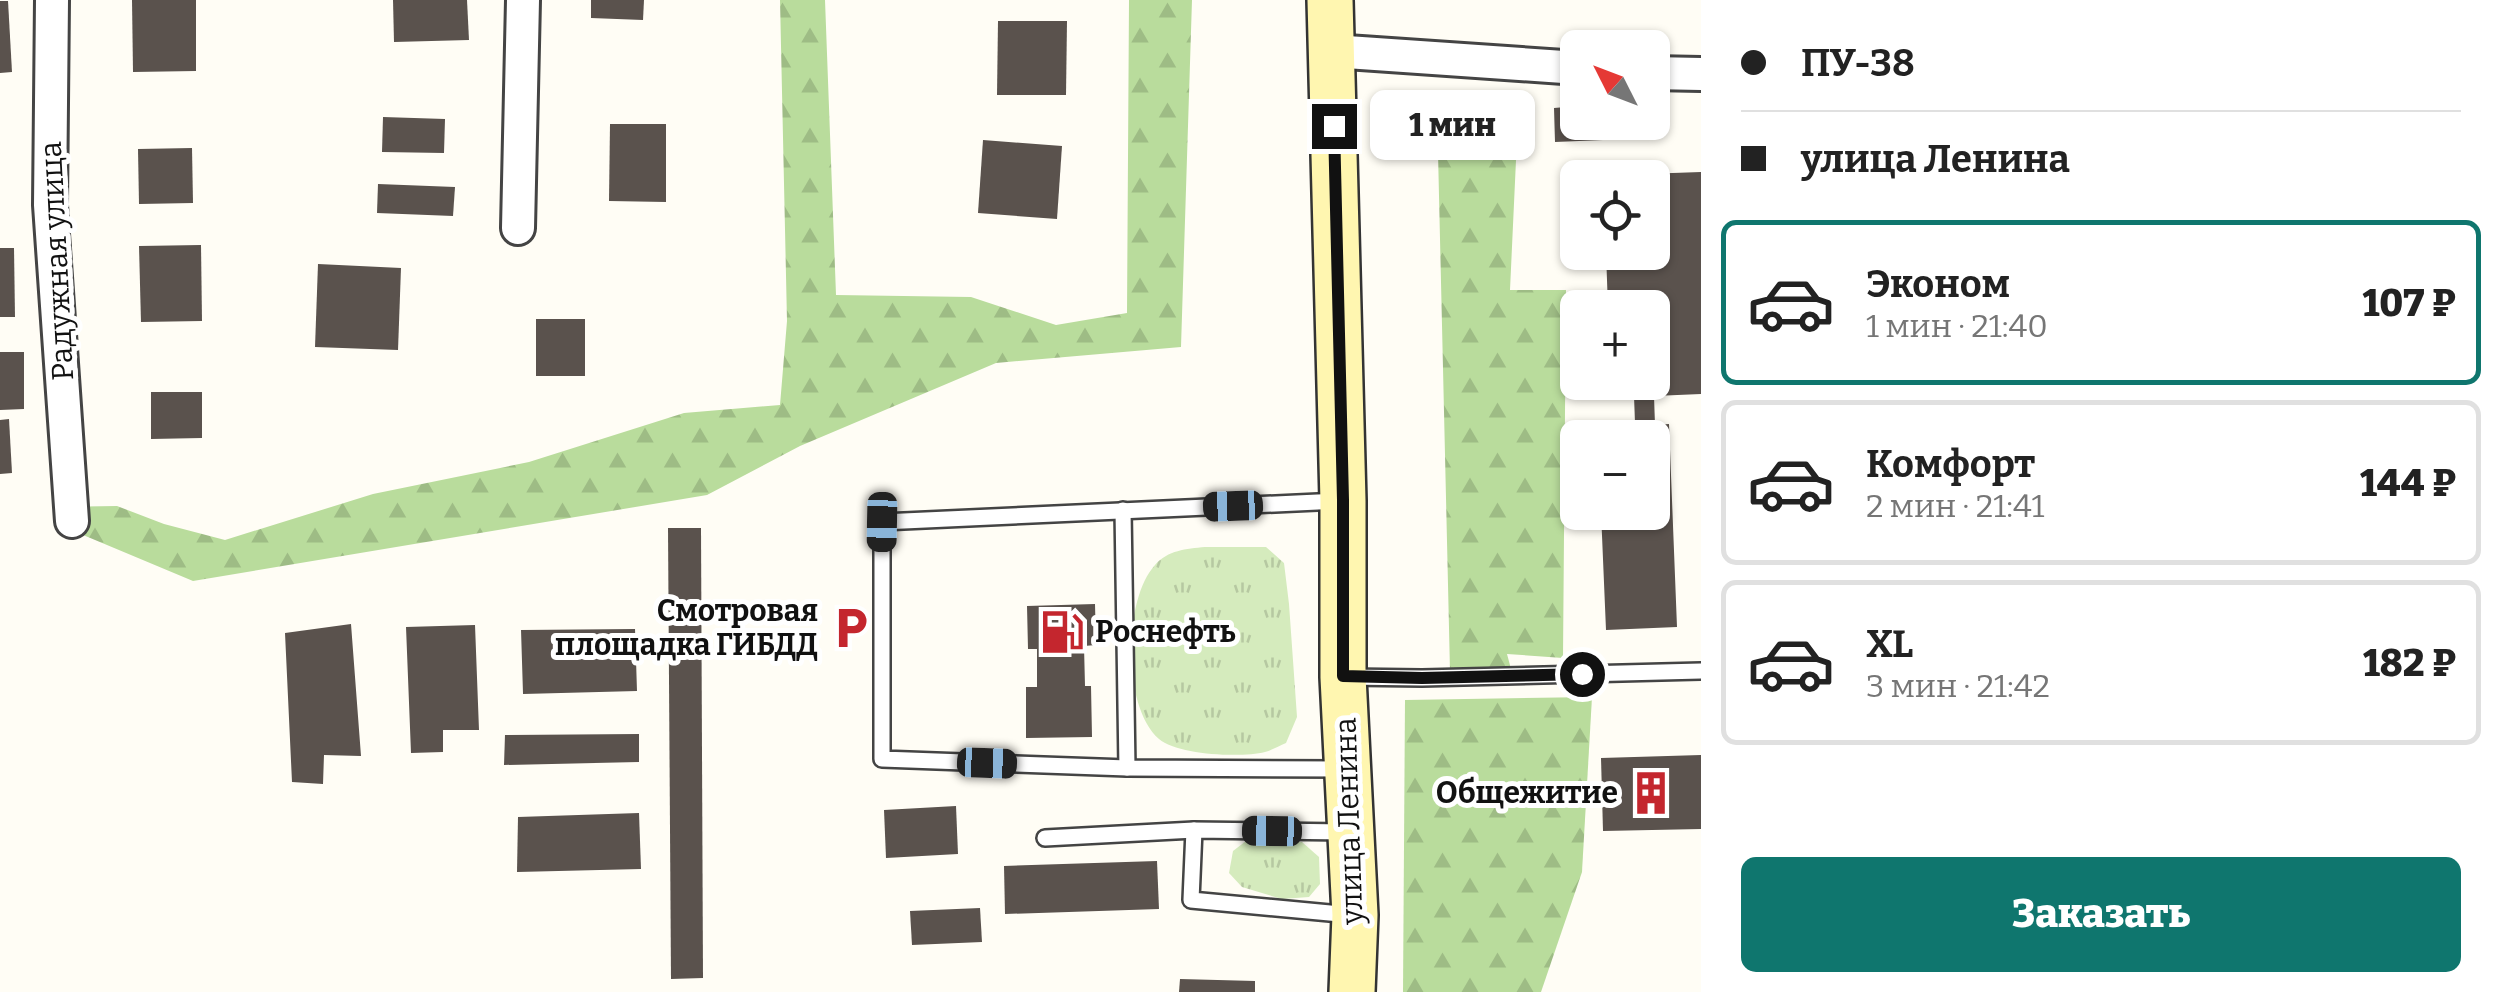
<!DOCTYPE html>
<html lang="ru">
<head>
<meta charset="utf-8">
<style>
  :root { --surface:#fff; --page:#f2f2f2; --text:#222; --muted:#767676; --line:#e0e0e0; --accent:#0f766e }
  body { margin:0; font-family:Bitter,serif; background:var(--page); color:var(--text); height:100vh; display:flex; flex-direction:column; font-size:38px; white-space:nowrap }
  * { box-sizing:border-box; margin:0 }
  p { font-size:32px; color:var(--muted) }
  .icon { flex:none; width:55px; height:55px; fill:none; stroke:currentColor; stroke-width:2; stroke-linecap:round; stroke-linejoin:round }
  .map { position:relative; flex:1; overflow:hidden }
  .side { display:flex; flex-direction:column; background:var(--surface); width:800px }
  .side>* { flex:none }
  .guide { display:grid; align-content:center; height:220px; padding:0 40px; background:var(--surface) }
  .needle { width:65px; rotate:312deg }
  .controls { position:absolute; left:1560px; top:30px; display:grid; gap:20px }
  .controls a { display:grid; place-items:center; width:110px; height:110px; border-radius:15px; background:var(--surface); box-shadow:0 2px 8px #0004; font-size:50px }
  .end { position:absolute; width:45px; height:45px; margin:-22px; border:12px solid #111; background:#fff; box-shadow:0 0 0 5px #fff }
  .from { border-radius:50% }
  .bubble { position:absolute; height:70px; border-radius:15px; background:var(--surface); box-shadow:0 2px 8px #0004; font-size:32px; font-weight:800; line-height:70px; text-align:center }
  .car { position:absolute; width:30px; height:60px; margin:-30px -15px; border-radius:12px; box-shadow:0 0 8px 2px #0007; background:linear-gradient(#222 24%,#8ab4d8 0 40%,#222 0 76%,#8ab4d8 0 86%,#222 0) }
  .guide b { display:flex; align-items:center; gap:35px; height:95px; font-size:38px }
  .guide b+b { border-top:2px solid var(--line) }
  .guide i { width:25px; height:25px; background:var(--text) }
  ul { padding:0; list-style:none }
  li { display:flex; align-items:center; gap:30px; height:165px; margin:0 20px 15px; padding:0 20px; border:5px solid var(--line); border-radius:15px }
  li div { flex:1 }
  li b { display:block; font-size:38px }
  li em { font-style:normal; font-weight:800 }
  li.current { border-color:var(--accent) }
  li>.icon { width:90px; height:90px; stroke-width:1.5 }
  .cta { display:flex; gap:20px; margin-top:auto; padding:20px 40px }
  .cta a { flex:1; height:115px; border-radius:15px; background:var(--accent); color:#fff; font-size:40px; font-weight:800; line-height:115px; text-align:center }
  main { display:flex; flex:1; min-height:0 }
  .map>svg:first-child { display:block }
  .grass { fill:url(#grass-tufts) }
  .forest { fill:url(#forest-firs) }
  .building { fill:#5a524d }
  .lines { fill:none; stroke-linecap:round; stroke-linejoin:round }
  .service-casing { stroke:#444; stroke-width:20 }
  .minor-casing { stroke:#444; stroke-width:38 }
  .secondary-casing { stroke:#333; stroke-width:50 }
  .service { stroke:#fff; stroke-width:15 }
  .minor { stroke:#fff; stroke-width:32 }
  .secondary { stroke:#fff6b0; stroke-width:45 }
  .route { stroke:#111; stroke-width:12 }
  .labels { text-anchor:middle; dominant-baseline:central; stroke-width:10; stroke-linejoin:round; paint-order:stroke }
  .street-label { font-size:30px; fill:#111; stroke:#fff }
  .poi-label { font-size:30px; font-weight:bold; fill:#111; stroke:#fff; text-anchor:end }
</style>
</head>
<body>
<main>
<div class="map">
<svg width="1701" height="992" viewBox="0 0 1701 992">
  <defs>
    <pattern id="grass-tufts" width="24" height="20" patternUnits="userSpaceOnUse" patternTransform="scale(2.5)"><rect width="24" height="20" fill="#d5ebbd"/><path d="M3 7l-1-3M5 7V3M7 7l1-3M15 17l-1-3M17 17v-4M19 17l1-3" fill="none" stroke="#b6c8a1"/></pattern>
    <pattern id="forest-firs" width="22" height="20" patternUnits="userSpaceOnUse" patternTransform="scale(2.5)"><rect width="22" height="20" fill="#b9dc9c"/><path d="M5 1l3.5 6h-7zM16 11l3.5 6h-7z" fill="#9ebc85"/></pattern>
  </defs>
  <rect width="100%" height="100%" fill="#fffdf5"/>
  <!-- grass -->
  <g class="grass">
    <path d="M1205,547H1266L1284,563L1289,604L1297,717L1286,743C1279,746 1272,750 1265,752C1241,758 1177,755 1159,739C1122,707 1123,600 1155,565C1168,550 1186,549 1205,547Z"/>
    <polygon points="1246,841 1302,842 1319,857 1320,884 1309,897 1282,899 1242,887 1229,873 1233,851"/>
  </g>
  <!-- forest -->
  <g class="forest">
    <polygon points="780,0 825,0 836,295 971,297 1056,325 1127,313 1129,0 1192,0 1181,347 996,363 800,446 707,495 193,581 64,527 52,507 117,506 164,524 225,540 373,494 529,462 684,413 780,405 787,321"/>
    <polygon points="1437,109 1453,118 1518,117 1510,290 1566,290 1563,658 1507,654 1511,669 1450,671"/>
    <polygon points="1592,697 1582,872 1541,992 1403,992 1405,700"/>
  </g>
  <!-- building -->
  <g class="building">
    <polygon points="132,0 196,0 196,71 133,72"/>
    <polygon points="393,0 467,0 469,40 394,42"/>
    <polygon points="591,0 644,0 643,20 591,18"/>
    <polygon points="0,1 8,1 12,72 0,73"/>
    <polygon points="998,21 1067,21 1066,95 997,95"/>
    <polygon points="1578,106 1578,122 1650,122 1651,138 1555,142 1554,108"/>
    <polygon points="383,117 445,119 444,153 382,152"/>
    <polygon points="610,124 666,124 666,202 609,201"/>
    <polygon points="983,140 1062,146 1057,219 978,213"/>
    <polygon points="192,148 193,203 139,204 138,149"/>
    <polygon points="1701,172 1701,394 1654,396 1655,425 1669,424 1677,627 1606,630 1601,512 1652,512 1652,438 1598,438 1598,424 1635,423 1634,396 1612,397 1611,382 1652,382 1652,308 1608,308 1606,252 1652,252 1652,178 1644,178 1644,174"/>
    <polygon points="378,184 455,187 453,216 377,213"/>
    <polygon points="201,245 202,321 141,322 139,246"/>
    <polygon points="0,248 14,248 15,317 0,317"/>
    <polygon points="318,264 401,268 398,350 315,347"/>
    <rect x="536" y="319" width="49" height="57"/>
    <polygon points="0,352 24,352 24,409 0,410"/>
    <polygon points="151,392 202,392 202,438 151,439"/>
    <polygon points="9,419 12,473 0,474 0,420"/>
    <polygon points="668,528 701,528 703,978 671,979"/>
    <polygon points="1095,604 1096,645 1084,646 1085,686 1091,686 1092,737 1026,738 1026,687 1037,687 1037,649 1028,649 1027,606"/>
    <polygon points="351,624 361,756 324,755 323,784 292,782 285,633"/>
    <polygon points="475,625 479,730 443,730 443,752 411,753 406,627"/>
    <polygon points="635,629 637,691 523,694 521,630"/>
    <polygon points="639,734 639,762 504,765 505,735"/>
    <polygon points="1701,755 1701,829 1603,831 1601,758"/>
    <polygon points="956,806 958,854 886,858 884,810"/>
    <polygon points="639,813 641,869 517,872 518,817"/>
    <polygon points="1157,861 1159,909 1005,914 1004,866"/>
    <polygon points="980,908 982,942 912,945 910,911"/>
    <polygon points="1180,979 1255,981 1255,992 1179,992"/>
  </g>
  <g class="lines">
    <!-- service casing -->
    <g class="service-casing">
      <g id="service">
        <polyline points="1339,501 882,522 882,759 1127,768 1344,769"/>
        <polyline points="1123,510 1127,768"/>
        <polyline points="1345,677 1422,678 1701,671"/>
        <polyline points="1194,830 1191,900 1351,915"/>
        <polyline points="1045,838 1194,830 1347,832"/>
      </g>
    </g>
    <!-- minor casing -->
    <g class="minor-casing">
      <g id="minor">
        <polyline points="52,0 50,205 72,521"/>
        <polyline points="1332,51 1578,68"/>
        <polyline points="1652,73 1701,74"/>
        <polyline points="518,228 523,0"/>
      </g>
    </g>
    <!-- secondary casing -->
    <g class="secondary-casing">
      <polyline id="secondary" points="1330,0 1343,501 1343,677 1355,915 1352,992"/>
    </g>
    <!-- service -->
    <use href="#service" class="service"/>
    <!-- minor -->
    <use href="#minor" class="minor"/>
    <!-- secondary -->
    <use href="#secondary" class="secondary"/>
  </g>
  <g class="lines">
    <!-- route -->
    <polyline class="route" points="1334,126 1343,500 1343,676 1422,678 1582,674"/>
  </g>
  <!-- icons -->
  <defs>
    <g id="parking-bare" transform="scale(3.45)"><path d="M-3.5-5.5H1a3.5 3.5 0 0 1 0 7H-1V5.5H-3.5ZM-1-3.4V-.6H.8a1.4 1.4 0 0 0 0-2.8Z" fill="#c4262e" stroke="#fff" stroke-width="2.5" paint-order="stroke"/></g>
    <g id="fuel-bare" transform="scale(3.45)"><path d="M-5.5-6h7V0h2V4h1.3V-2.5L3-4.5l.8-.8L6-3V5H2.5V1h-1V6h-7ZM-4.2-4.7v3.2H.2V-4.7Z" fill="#c4262e" stroke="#fff" stroke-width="2.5" paint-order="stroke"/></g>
    <g id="building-bare" transform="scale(3.45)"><path d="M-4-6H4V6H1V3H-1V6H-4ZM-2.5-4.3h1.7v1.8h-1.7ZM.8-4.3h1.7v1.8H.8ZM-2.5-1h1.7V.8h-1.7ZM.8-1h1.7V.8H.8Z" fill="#c4262e" stroke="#fff" stroke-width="2.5" paint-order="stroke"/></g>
  </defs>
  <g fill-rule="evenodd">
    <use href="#parking-bare" x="851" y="628"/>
    <use href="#fuel-bare" x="1062" y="632"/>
    <use href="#building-bare" x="1651" y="793"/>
  </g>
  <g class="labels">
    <!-- street labels -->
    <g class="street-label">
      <text transform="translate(57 261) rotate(-93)">Радужная улица</text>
      <text transform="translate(1349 821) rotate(-92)">улица Ленина</text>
    </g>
    <!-- poi labels -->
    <g class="poi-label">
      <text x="818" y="611">Смотровая<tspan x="818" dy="34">площадка ГИБДД</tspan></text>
      <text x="1095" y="632" text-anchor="start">Роснефть</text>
      <text x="1618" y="793">Общежитие</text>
    </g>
  </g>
</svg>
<div class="controls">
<a><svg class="needle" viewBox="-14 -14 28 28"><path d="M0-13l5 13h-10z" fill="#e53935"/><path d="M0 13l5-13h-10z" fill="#767676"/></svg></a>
<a><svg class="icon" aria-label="locate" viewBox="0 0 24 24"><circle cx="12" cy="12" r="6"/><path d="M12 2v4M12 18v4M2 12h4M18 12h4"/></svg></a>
<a>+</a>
<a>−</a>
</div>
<i class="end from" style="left:1582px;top:674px"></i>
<i class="end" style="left:1334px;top:126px"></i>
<div class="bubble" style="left:1370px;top:90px;width:165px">1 мин</div>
<i class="car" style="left:1233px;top:506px;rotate:268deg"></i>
<i class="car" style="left:882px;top:522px;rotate:181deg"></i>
<i class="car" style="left:987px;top:763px;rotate:92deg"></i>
<i class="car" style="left:1272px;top:831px;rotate:271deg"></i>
</div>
<section class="side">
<div class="guide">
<b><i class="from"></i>ПУ-38</b>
<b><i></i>улица Ленина</b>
</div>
<ul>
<li class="current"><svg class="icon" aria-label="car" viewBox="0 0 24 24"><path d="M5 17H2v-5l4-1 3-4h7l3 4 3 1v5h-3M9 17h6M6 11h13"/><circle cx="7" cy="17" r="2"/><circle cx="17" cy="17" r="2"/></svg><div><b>Эконом</b><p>1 мин · 21:40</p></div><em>107 ₽</em></li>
<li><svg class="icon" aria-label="car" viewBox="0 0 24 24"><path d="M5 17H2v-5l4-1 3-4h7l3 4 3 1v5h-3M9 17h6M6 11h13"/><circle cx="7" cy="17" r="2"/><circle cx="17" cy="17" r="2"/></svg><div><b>Комфорт</b><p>2 мин · 21:41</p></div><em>144 ₽</em></li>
<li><svg class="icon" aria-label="car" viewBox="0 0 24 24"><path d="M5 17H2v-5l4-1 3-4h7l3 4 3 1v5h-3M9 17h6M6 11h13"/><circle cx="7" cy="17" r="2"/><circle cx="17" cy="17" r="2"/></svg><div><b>XL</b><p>3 мин · 21:42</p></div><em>182 ₽</em></li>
</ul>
<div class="cta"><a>Заказать</a></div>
</section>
</main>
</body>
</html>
